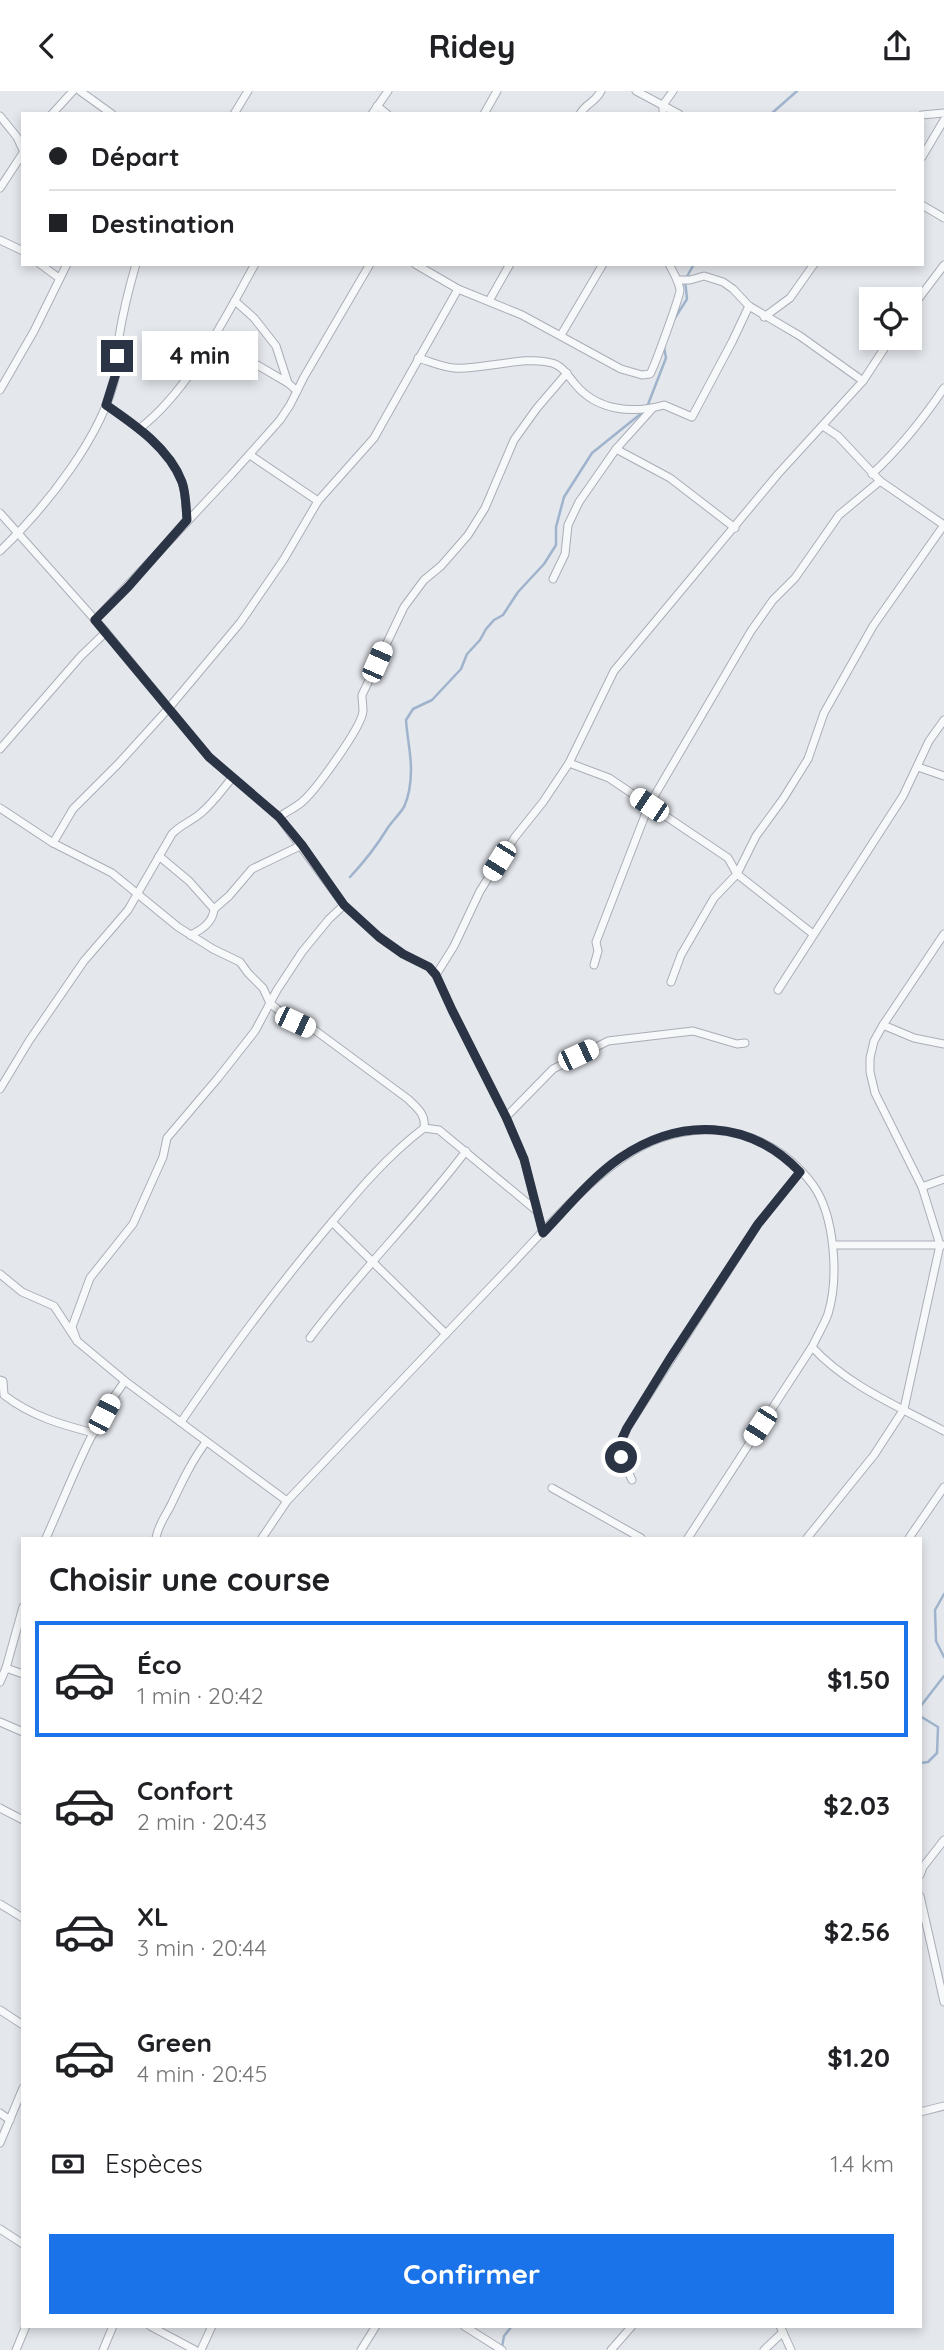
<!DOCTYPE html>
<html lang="fr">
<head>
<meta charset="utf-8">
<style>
  :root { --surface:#fff; --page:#f2f2f2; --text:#202124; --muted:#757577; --line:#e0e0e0; --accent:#1a73e8 }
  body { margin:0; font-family:Quicksand,sans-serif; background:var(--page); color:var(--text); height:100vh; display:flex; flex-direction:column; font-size:26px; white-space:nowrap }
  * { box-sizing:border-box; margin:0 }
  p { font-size:23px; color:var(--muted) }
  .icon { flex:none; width:38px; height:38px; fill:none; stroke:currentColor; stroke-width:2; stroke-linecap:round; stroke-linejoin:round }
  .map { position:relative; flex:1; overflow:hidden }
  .panel { position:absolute; left:21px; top:1446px; width:901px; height:791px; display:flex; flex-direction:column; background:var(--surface); border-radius:0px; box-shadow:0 4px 10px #0003 }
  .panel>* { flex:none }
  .guide { position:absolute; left:21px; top:21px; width:903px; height:154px; border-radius:0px; box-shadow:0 4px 10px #0003; display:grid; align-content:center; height:154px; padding:0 28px; background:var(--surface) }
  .buttons { position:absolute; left:859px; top:196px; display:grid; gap:14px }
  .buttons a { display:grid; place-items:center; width:63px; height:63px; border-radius:0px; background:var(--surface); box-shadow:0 4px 10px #0003; font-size:35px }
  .end { position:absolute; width:32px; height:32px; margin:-16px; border:9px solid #2b3445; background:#fff; box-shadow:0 0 0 4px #fff }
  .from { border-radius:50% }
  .bubble { position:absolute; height:49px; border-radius:0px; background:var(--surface); box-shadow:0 4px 10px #0003; font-size:23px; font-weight:800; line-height:49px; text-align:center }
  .car { position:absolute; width:21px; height:42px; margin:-21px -10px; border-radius:9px; box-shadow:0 0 5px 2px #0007; background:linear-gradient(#fff 24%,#345 0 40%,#fff 0 76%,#345 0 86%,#fff 0) }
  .guide b { display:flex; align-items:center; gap:24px; height:66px; font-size:26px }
  .guide b+b { border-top:2px solid var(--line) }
  .guide i { width:18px; height:18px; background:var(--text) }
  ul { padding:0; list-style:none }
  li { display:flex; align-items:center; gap:21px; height:116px; margin:0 14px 10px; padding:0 14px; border:4px solid transparent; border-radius:0px }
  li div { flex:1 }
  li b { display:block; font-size:26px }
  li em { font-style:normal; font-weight:800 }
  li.selected { border-color:var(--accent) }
  li>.icon { width:63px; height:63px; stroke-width:1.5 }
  h2 { padding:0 28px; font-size:32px; line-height:84px }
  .pay { display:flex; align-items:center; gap:18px; height:77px; padding:0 28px; font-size:26px }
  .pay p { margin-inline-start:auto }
  .button { display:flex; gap:14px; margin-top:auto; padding:14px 28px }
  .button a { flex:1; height:80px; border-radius:0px; background:var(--accent); color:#fff; font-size:28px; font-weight:800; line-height:80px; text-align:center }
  header { display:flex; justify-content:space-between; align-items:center; height:91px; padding:0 28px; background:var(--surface); font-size:32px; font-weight:800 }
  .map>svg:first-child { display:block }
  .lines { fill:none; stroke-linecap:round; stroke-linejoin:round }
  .stream { stroke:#9fb4cc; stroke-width:2.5 }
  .minor-casing { stroke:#a9aeb7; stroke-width:9 }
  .minor { stroke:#f7f8fa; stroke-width:7 }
  .route { stroke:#2b3445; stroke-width:9 }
</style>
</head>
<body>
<header><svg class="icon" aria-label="back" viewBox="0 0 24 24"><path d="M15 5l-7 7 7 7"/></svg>Ridey<svg class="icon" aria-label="share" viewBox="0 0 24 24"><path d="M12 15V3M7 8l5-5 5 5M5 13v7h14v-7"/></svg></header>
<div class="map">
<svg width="944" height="2259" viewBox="0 0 944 2259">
  <rect width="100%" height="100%" fill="#e4e7ec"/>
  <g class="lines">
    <!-- stream -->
    <g class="stream">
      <polyline points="771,23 797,0"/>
      <polyline points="673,230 687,208 685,189 694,173"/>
      <polyline points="647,316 666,267 664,256"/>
      <path d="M350,786C365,770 376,756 387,738C392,730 399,724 404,716C409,705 411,690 411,678C411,663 407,645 406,629L413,618L432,609L461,578L467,563L480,549L486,538L494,529L503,524L518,501L544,473L556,454V436L564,406L592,362L643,321"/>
      <polyline points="944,1503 935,1519 936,1550 944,1566"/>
      <polyline points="920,1616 944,1585"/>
      <polyline points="920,1625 938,1636 937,1662 928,1671 920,1672"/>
      <polyline points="502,2256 504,2245 512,2235"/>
    </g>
    <!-- minor casing -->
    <g class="minor-casing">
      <g id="minor">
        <polyline points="80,0 112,23"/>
        <polyline points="636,0 679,23"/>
        <polyline points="377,15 387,23"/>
        <polyline points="52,23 73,0"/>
        <polyline points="234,23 248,0"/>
        <polyline points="372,23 388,0"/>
        <polyline points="484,23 497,0"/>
        <path d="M580,23C586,12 595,12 601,0"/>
        <polyline points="663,23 663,14 673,0"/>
        <polyline points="922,24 944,22"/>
        <polyline points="0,25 17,46 23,59"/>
        <polyline points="922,66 944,29"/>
        <polyline points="0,97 23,62"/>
        <polyline points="922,114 944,127"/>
        <polyline points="0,149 23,160"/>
        <polyline points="40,173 59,187"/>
        <path d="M415,173L458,198L522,224L621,278L642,284L650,283C654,277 680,205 680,199C679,190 673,181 669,173"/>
        <polyline points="677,189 690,189 704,185 723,191 733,198 749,215 800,245 863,290"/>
        <polyline points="235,210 254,227 276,255 288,292"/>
        <polyline points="489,210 510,173"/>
        <polyline points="910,219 944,174"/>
        <polyline points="764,226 790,207 814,173"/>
        <polyline points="217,244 247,268 288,292 297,300"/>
        <polyline points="561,244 603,173"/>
        <path d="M418,267C429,270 442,276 454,277C483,279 525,264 552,272C563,275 568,285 575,293C597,320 633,323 664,314L692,326L732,251L749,215"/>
        <polyline points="0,299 34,240 67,173"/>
        <path d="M106,314C135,334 169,357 182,391C186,402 186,417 187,429"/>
        <path d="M139,338C189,300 225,227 255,173"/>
        <polyline points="616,358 670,387 735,437"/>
        <polyline points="250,364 318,410"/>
        <path d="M872,383C900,357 923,328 944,297"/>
        <polyline points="0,422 106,541 209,666 279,726 344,814 379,846 403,863 429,876 436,884 452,919 506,1026 524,1068 543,1142"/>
        <path d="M0,460C45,417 103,345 116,283C118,271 117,258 119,246C123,221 129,197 136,173"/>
        <polyline points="553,488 565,463 568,434 579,411 616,358 652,318"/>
        <polyline points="95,529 231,384 280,329 290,314 304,286 370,173"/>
        <polyline points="0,658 81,565 106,541"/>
        <polyline points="569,672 609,687 728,767 737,783 714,807 681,864 671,891"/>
        <polyline points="918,676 944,685"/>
        <path d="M0,717L53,752L112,782L178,836L213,858L240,871L248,882L263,897L270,912L277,918L295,931L316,940L408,1008C417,1017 426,1023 424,1037"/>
        <path d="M279,726C286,721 295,717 302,711C315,700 362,636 363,620C363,615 362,610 362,604L404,516L424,489L441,475L468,444L485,417L514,349L537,317L567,282"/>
        <polyline points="53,752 73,718 118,673 168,618 240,532 284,468 318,410 374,347 458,198"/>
        <path d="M159,765L189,790L214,818C213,831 202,839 190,844"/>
        <polyline points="214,818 229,805 252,778 302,754"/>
        <polyline points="813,843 737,783 756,745 783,708 808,668 824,622 873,535 944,434 880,390 838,345 823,335"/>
        <polyline points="594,874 598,860 596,851 649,714 751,540 773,509 795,487 839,424 880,390"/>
        <polyline points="436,884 454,855 480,800 499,770 515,746 543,711 569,672 614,580 778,383 863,290 891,247"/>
        <polyline points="778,899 903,705 929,650 944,629"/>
        <polyline points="883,934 914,947 944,953"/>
        <path d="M0,998L29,950L84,870L128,819L172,743C180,734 192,730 201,722C213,712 222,699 232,687"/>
        <polyline points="506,1026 553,978 608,950 693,940 737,953 745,952"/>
        <polyline points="922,1096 944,1088"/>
        <polyline points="332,1131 446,1243"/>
        <polyline points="833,1154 944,1154"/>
        <polyline points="0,1183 22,1201 54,1215 77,1250 125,1290 287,1410"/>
        <path d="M310,1247C358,1182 417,1125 466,1060"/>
        <polyline points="77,1250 72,1236 90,1187 133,1133 163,1066 167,1047 218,987 255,940 277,899 302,861 329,828 344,814"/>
        <path d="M812,1256C848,1295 898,1315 944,1340"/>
        <path d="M0,1289L3,1290L4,1304C31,1325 62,1334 94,1342"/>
        <path d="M181,1331C226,1265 275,1199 327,1137C357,1101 386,1066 424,1037L439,1039L537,1120"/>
        <polyline points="632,1389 618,1360 627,1337 758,1133 800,1081"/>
        <polyline points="552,1397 641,1447"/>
        <path d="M46,1447C70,1394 90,1337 125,1290"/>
        <path d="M156,1447C158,1435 164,1427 170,1416C181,1393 191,1371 206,1351"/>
        <path d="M262,1447L287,1410C358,1335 429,1261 499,1187C542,1143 601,1069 658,1048C716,1027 776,1044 813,1094C835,1125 839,1187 828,1223C824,1234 817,1245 812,1256L688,1447"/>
        <polyline points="807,1447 874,1364 904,1318 940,1154 922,1096 875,1002 870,981 870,967 874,950 883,934 944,843"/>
        <polyline points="909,1447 944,1396"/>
        <polyline points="6,1577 23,1583"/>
        <polyline points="0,1591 6,1577 23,1516"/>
        <polyline points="0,1631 23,1641"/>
        <polyline points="0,1717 23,1729"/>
        <polyline points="920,1784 923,1776 944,1749"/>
        <polyline points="920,1805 944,1911"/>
        <polyline points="0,1813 23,1827"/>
        <polyline points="0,1919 23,1934"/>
        <polyline points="920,2021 944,2015"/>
        <polyline points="0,2022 10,2029"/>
        <polyline points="0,2052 23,1997"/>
        <polyline points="0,2138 23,2153"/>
        <polyline points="150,2235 195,2259"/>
        <polyline points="464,2235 502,2259"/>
        <polyline points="780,2235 791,2259"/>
        <polyline points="16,2259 26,2235"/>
        <polyline points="103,2259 113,2235"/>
        <polyline points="201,2259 212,2235"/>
        <polyline points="361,2259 376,2235"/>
        <polyline points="611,2259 632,2235"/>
        <polyline points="764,2259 783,2241"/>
      </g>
    </g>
    <!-- minor -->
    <use href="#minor" class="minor"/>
  </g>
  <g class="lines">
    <!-- route -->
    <path class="route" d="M117,265L116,282L106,314C135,334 169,357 182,391C186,402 186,417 187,429L128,496L95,529L209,666L279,726L302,754L344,814L379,846L403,863L429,876L436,884L452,919L506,1026L524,1068L543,1142C567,1117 591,1087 620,1067C680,1026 749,1028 800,1081L758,1133L669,1269L627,1337L619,1354L621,1366"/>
  </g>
</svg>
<div class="buttons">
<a><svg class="icon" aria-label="locate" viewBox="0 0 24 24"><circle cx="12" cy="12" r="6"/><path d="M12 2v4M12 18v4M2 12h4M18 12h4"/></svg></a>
</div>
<i class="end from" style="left:621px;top:1366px"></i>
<i class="end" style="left:117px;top:265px"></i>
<div class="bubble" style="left:142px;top:240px;width:116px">4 min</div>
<i class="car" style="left:377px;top:571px;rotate:24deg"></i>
<i class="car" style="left:649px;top:714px;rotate:304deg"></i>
<i class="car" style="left:499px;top:770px;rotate:212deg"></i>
<i class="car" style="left:295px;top:931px;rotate:115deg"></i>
<i class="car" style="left:578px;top:964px;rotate:65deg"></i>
<i class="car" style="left:104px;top:1323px;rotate:28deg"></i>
<i class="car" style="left:760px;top:1335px;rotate:213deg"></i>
<div class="guide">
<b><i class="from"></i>Départ</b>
<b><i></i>Destination</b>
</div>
<section class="panel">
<h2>Choisir une course</h2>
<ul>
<li class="selected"><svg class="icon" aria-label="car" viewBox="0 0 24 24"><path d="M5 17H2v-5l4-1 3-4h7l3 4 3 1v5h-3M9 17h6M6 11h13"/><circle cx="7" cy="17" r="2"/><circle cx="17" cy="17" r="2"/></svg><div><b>Éco</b><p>1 min · 20:42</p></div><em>$1.50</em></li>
<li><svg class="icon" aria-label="car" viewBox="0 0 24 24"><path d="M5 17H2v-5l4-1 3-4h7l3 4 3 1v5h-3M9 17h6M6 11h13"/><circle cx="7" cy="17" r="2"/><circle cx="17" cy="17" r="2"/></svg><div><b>Confort</b><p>2 min · 20:43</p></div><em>$2.03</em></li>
<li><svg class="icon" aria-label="car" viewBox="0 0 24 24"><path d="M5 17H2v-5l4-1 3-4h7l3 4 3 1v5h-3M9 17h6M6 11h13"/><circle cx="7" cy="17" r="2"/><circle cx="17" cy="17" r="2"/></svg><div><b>XL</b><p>3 min · 20:44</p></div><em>$2.56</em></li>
<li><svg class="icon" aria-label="car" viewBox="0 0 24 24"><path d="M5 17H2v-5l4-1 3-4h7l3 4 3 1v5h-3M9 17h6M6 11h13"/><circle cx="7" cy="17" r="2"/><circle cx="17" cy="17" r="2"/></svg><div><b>Green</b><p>4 min · 20:45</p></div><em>$1.20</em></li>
</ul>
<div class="pay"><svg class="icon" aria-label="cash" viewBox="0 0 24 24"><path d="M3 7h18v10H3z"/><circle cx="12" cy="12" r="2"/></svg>Espèces<p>1.4 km</p></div>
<div class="button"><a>Confirmer</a></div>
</section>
</div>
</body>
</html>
